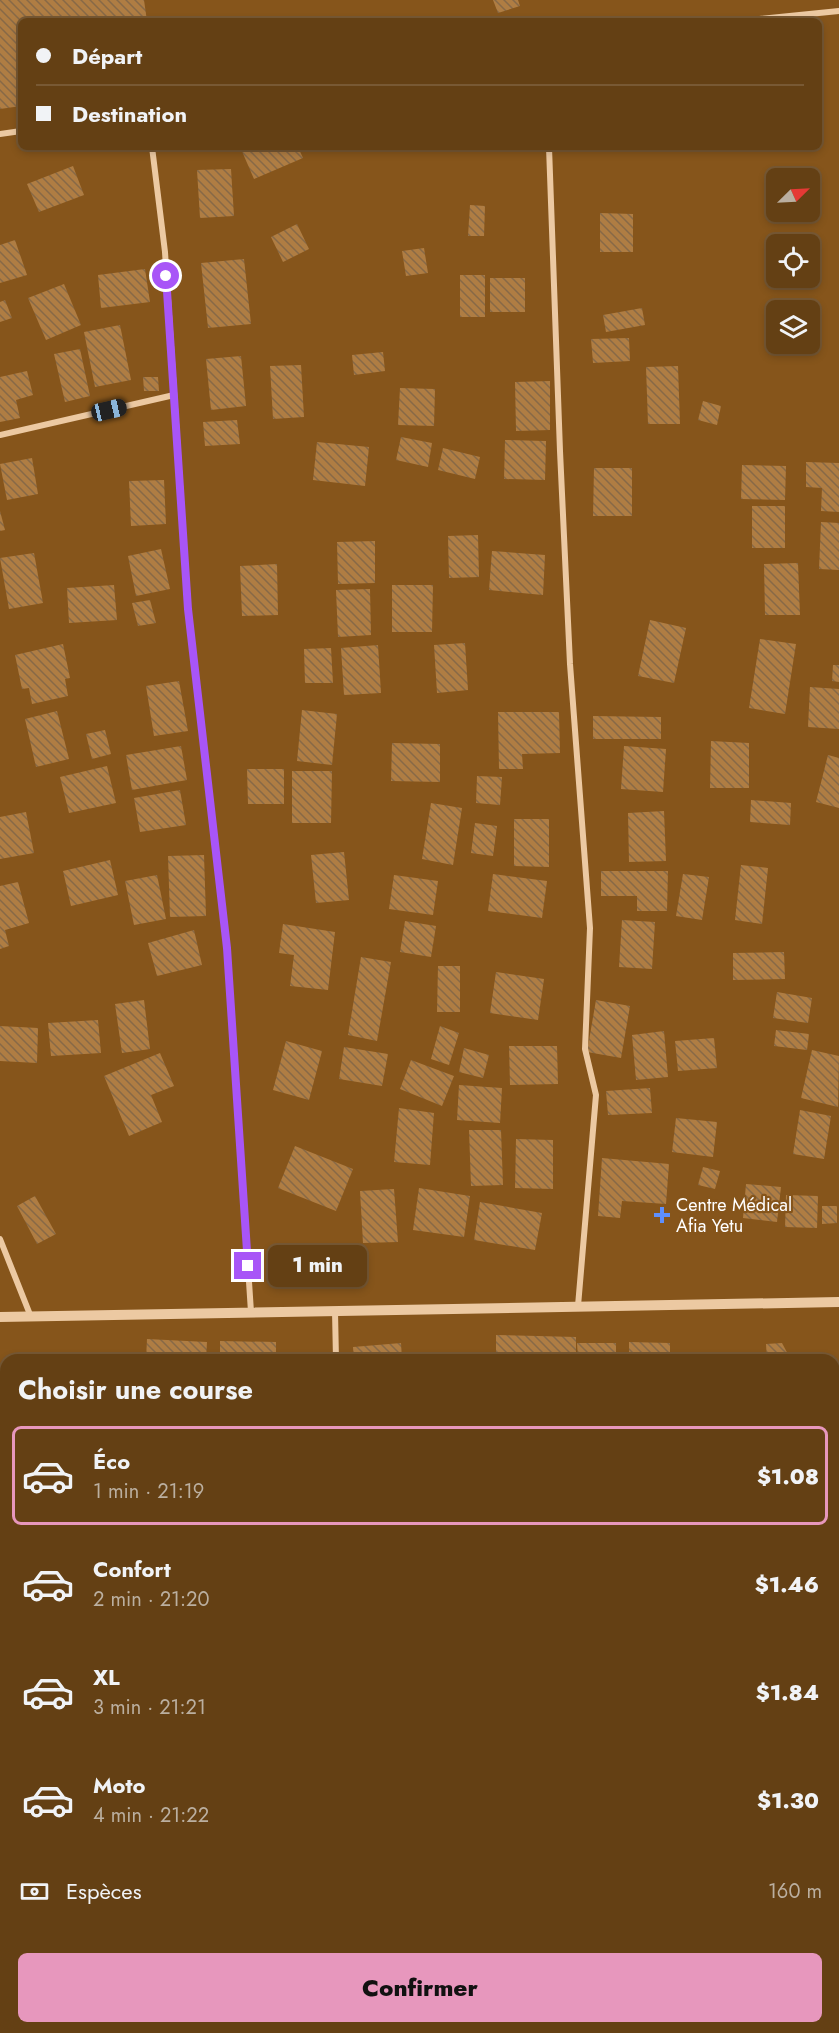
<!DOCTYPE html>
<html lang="fr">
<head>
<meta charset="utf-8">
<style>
  :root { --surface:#644014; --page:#6a471d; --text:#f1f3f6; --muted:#bbafa0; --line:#785934; --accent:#e797bd }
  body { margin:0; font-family:Jost,sans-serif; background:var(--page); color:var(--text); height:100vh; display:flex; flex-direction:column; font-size:22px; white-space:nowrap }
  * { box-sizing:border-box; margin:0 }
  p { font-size:20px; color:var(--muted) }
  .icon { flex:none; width:33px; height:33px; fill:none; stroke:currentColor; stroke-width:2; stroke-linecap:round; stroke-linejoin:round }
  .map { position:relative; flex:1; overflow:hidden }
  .panel { position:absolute; left:0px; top:1354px; width:840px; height:680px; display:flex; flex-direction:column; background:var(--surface); border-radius:18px 18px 0 0; box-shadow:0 3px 9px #0003,0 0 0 2px var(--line) }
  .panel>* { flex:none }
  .hud { position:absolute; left:18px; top:18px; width:804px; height:132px; border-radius:9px; box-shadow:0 3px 9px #0003,0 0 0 2px var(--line); display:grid; align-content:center; height:132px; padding:0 18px; background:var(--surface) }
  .needle { width:39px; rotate:66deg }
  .tools { position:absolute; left:766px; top:168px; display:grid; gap:12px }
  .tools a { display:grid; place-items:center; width:54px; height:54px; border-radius:9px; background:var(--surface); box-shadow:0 3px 9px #0003,0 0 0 2px var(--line); font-size:30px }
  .end { position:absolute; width:27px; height:27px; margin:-14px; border:8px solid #a855f7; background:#fff; box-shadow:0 0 0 3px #fff }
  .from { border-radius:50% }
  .bubble { position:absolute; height:42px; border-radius:9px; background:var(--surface); box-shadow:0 3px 9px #0003,0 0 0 2px var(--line); font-size:20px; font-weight:800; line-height:42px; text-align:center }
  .car { position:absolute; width:18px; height:36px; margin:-18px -9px; border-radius:8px; box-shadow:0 0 4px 2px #0007; background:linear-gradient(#222 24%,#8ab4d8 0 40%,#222 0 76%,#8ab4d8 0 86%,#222 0) }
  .hud b { display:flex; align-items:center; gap:21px; height:57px; font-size:22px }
  .hud b+b { border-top:2px solid var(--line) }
  .hud i { width:15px; height:15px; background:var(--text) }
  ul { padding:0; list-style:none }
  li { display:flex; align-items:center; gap:18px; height:99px; margin:0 12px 9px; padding:0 6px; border:3px solid transparent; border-radius:9px }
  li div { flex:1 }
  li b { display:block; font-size:22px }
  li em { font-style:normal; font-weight:800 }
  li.on { border-color:var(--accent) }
  li>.icon { width:54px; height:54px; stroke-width:1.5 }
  h2 { padding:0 18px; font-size:27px; line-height:72px }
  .pay { display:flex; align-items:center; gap:15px; height:66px; padding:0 18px; font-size:22px }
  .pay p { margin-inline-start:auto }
  .action { display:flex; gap:12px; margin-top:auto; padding:12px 18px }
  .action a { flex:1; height:69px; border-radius:9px; background:var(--accent); color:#111; font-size:24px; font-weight:800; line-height:69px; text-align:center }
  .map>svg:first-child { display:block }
  .building { fill:url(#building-back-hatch) }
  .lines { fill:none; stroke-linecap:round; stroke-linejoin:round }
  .minor { stroke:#ecc9a2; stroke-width:6 }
  .tertiary { stroke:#ecc9a2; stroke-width:10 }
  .route { stroke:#a855f7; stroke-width:8 }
  .poi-dot { fill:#5e8ffd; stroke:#86551b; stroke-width:2 }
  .labels { text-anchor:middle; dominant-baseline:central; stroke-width:4.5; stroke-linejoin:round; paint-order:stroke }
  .poi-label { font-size:18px; fill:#fff; stroke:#86551b; text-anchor:start }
</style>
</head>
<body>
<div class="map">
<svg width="839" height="2033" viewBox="0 0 839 2033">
  <defs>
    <pattern id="building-back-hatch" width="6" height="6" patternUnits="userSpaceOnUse" patternTransform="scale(1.5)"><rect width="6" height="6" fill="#af7d43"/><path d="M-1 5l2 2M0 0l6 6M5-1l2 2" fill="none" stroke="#876947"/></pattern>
  </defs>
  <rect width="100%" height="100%" fill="#86551b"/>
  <!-- building -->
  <g class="building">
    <polygon points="0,0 144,0 147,21 21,21 21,106 0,109"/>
    <polygon points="493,0 518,0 520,6 498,13"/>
    <polygon points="245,147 298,147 303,158 254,179 241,149"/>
    <polygon points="73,166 84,195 39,212 27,184"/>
    <polygon points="231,169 234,216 200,218 197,170"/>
    <polygon points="470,205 485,206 484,236 468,236"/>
    <polygon points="600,213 633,214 633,252 600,252"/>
    <polygon points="297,224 309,249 283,262 271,237"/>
    <polygon points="15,240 27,275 0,283 0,245"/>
    <polygon points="424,248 428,273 406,276 402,251"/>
    <polygon points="244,259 251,324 208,328 201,263"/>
    <polygon points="145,269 150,302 101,308 98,275"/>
    <rect x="460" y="275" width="25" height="42"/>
    <rect x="490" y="278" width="35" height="34"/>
    <polygon points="64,284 81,325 46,340 28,298"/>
    <polygon points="5,300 12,318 0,322 0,302"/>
    <polygon points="642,308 645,325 606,332 603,315"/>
    <polygon points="120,325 131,380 95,387 84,332"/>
    <polygon points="629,338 630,361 593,363 591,339"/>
    <polygon points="80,349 90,396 65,402 54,354"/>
    <polygon points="383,352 385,371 354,375 352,355"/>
    <polygon points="241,356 246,406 211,410 206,359"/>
    <polygon points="301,365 304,417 273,419 270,366"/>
    <polygon points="678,366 680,424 648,424 646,367"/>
    <polygon points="27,371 33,395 16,400 20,418 0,422 0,377"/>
    <polygon points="143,377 158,377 159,391 144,391"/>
    <polygon points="550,381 550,430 516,431 515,382"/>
    <polygon points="400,388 435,389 434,426 398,425"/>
    <polygon points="703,401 721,406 717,425 698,420"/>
    <polygon points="237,420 240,444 205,446 203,422"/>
    <polygon points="401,437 432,443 428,467 396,460"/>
    <polygon points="505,440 546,441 545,480 504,479"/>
    <polygon points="317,442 369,447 365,486 313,480"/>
    <polygon points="443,448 480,457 475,479 438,470"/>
    <polygon points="32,458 38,494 7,500 0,464"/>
    <polygon points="806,462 839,463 839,512 821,511 822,488 806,487"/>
    <polygon points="742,465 786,466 785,500 741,499"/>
    <polygon points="594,468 632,468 632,516 593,516"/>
    <polygon points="164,480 166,524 131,526 129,481"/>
    <rect x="752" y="506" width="33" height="42"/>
    <polygon points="0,511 5,530 0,531"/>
    <polygon points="821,522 839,523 839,570 819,569"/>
    <polygon points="478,535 479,577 449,578 448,536"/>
    <polygon points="375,541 375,583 338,584 337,542"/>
    <polygon points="161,549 170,589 136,596 128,556"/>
    <polygon points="492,551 545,555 543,595 489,590"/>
    <polygon points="34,553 43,603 9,609 0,558"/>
    <polygon points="798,563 800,615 765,615 764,564"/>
    <polygon points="277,564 278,615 242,616 240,566"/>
    <polygon points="114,585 117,620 69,623 67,588"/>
    <polygon points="392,585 433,585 432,632 392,632"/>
    <polygon points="370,589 371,635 338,637 336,590"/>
    <polygon points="150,600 156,623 138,626 132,603"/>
    <polygon points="650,620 686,628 674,683 638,676"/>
    <polygon points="760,639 796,644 785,714 749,708"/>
    <polygon points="465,643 468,690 437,693 434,645"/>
    <polygon points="63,644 70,678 65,679 68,696 32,704 29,688 22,689 15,655"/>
    <polygon points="378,645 381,693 344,695 341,648"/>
    <polygon points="331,648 333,683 305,683 304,649"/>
    <polygon points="833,665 839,665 839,682 832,681"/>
    <polygon points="179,681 188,731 154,736 146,686"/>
    <polygon points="810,687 839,689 839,729 808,727"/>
    <polygon points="302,710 337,714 332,765 297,761"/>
    <polygon points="57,711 69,759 36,767 25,719"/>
    <polygon points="498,712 559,712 560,753 522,754 523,769 499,769"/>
    <polygon points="593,716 661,717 661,739 593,739"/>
    <polygon points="105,730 111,754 92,759 86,734"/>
    <polygon points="711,741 749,743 749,788 710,788"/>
    <polygon points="392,743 440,744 440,782 391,781"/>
    <polygon points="181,746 187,780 132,790 126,755"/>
    <polygon points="624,746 666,749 663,792 621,789"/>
    <polygon points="828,755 839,758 839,808 816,802"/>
    <polygon points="107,766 116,803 69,813 60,777"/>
    <polygon points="247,769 284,769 284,804 248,804"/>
    <polygon points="292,771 332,771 331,823 292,823"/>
    <polygon points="477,776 502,777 500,805 476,803"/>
    <polygon points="180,790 186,825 140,832 134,798"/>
    <polygon points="751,800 791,803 790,825 750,822"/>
    <polygon points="431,803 462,808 453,865 422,859"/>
    <polygon points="664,811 666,861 629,862 628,813"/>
    <polygon points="26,812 34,853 0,859 0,817"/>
    <polygon points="514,819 549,819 549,867 514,866"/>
    <polygon points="475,823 497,826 493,856 471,853"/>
    <polygon points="344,852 349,900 316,903 311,855"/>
    <polygon points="204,855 206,916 170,917 168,856"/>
    <polygon points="110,860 118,895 71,906 63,871"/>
    <polygon points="741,865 768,868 762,924 735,920"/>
    <polygon points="601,871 668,871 667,911 637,911 637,896 601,896"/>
    <polygon points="493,874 547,881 542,918 488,911"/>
    <polygon points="683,874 709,877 702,920 676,916"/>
    <polygon points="157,875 166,919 134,925 125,881"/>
    <polygon points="394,875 438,881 433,915 389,909"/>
    <polygon points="18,882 29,923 5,930 9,946 0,949 0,886"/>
    <polygon points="622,920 655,922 652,969 619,967"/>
    <polygon points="405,921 436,926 431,957 400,952"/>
    <polygon points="283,924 335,932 328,990 290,986 294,955 279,953"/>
    <polygon points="194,930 202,965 157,976 148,943"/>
    <polygon points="784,952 785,979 733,980 733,953"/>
    <polygon points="361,957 391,962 377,1041 348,1035"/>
    <polygon points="438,966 460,966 460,1012 437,1012"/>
    <polygon points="496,972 544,979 538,1020 490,1013"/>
    <polygon points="777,992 812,998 808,1023 773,1018"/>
    <polygon points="144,1000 150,1049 122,1053 115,1004"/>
    <polygon points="596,1000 630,1006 621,1058 587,1052"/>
    <polygon points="98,1020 101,1053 51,1056 48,1023"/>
    <polygon points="0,1026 38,1028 37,1063 0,1061"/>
    <polygon points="440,1026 459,1033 449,1065 431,1059"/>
    <polygon points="776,1030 809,1034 807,1050 774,1046"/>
    <polygon points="664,1031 668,1077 636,1080 632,1035"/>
    <polygon points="714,1038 717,1068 678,1071 675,1041"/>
    <polygon points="286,1041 322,1051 309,1100 273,1090"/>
    <polygon points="509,1046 557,1046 558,1084 510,1085"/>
    <polygon points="344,1047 388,1054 382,1086 339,1079"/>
    <polygon points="464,1048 489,1055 483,1078 459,1072"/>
    <polygon points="812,1050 839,1056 838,1107 801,1098"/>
    <polygon points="160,1053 174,1086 151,1095 162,1122 129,1136 104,1076"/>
    <polygon points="411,1060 454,1076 442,1106 400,1089"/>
    <polygon points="459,1085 502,1088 500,1123 457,1120"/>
    <polygon points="650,1088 652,1113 608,1115 606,1091"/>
    <polygon points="399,1108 434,1113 430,1165 394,1162"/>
    <polygon points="800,1110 831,1116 824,1159 793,1154"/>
    <polygon points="676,1118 717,1122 713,1157 672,1152"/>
    <polygon points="469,1130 501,1130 503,1185 471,1186"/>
    <polygon points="516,1139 553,1140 553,1189 515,1188"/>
    <polygon points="295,1146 353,1169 336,1211 278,1188"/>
    <polygon points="602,1158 669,1164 666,1204 622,1201 620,1218 598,1216"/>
    <polygon points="703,1167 720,1171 715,1189 698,1185"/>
    <polygon points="746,1184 781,1187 777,1222 743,1218"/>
    <polygon points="419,1188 470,1196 464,1237 413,1230"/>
    <polygon points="394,1189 398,1242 363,1243 360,1191"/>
    <polygon points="786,1195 818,1196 817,1228 785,1227"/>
    <polygon points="35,1196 56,1234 37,1244 17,1206"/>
    <polygon points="480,1202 542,1213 535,1250 474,1240"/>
    <polygon points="822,1206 837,1206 837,1223 822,1224"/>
    <polygon points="496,1335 576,1337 576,1360 496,1360"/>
    <polygon points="147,1339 207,1342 206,1360 146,1360"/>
    <polygon points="220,1341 276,1342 276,1360 220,1360"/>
    <polygon points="629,1342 670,1343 670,1360 629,1360"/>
    <polygon points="401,1343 402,1360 354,1360 353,1347"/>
    <polygon points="577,1343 616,1343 616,1360 578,1360"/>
    <polygon points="782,1343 791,1360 767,1360 766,1344"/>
    <polygon points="0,1457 6,1459 6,1468 0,1481"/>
    <polygon points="839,1558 839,1610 834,1612 834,1561"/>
    <polygon points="839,1621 839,1661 834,1662 834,1622"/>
    <polygon points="1,1626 6,1628 6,1688 0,1685"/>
    <polygon points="0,1697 6,1699 6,1725 0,1723"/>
    <polygon points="0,1861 6,1862 6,1898 0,1897"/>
    <polygon points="834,1933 839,1948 839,1969 834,1971"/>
    <rect x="331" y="2028" width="19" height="5"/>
  </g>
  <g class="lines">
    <!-- minor -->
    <g class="minor">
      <polyline points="740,21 839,11"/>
      <polyline points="0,134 21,131"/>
      <polyline points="152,147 165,252 188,609 227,948 251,1312"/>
      <polyline points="549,147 560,451 570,664 590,928 585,1049 596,1095 578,1306"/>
      <polyline points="0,435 174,395"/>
      <polyline points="0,1239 31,1317"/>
      <polyline points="335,1311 336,1360"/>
      <polyline points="834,1439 839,1435"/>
      <polyline points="0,1994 6,1995"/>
      <polyline points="834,2022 839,2022"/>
      <polyline points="160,2028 178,2033"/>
      <polyline points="312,2028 312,2033"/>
      <polyline points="756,2033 792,2028"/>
    </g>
    <!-- tertiary -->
    <polyline class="tertiary" points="0,1317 839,1302"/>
  </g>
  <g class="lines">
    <!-- route -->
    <polyline class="route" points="166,276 188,609 227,948 248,1266"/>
  </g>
  <!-- markers -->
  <path class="poi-dot" d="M659 1206h6v6h6v6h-6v6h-6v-6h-6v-6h6z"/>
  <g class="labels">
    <!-- poi labels -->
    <g class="poi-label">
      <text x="676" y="1205">Centre Médical<tspan x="676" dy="21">Afia Yetu</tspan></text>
    </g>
  </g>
</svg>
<div class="tools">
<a><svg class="needle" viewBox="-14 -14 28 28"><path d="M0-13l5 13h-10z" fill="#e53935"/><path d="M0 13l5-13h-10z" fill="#bbafa0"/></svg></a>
<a><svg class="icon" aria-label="locate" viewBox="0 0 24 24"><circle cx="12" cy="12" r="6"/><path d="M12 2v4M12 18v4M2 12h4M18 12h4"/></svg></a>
<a><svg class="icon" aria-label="layers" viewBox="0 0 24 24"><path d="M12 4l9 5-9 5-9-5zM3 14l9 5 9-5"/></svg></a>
</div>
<i class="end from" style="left:166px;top:276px"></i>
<i class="end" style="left:248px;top:1266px"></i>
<div class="bubble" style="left:268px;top:1245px;width:99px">1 min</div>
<i class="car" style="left:109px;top:410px;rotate:77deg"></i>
<div class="hud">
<b><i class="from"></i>Départ</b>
<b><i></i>Destination</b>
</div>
<section class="panel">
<h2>Choisir une course</h2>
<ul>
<li class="on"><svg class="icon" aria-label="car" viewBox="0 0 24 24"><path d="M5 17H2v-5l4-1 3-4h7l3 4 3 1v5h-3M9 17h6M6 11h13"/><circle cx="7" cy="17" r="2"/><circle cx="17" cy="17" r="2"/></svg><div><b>Éco</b><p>1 min · 21:19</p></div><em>$1.08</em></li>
<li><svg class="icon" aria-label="car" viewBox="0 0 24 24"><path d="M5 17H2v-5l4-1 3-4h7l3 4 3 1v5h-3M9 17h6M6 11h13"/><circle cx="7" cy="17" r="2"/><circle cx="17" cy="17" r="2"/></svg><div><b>Confort</b><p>2 min · 21:20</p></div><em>$1.46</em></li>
<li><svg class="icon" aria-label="car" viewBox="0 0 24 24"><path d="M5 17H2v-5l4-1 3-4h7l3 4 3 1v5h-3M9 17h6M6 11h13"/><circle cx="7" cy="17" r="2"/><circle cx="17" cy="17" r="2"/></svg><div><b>XL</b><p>3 min · 21:21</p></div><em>$1.84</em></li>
<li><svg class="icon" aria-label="car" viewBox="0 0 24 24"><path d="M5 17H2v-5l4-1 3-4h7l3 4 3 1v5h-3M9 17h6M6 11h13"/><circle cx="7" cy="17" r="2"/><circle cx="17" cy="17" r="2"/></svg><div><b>Moto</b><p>4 min · 21:22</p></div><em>$1.30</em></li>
</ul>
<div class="pay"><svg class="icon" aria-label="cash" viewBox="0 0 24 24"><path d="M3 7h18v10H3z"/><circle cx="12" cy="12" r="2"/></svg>Espèces<p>160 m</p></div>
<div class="action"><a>Confirmer</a></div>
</section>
</div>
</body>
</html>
